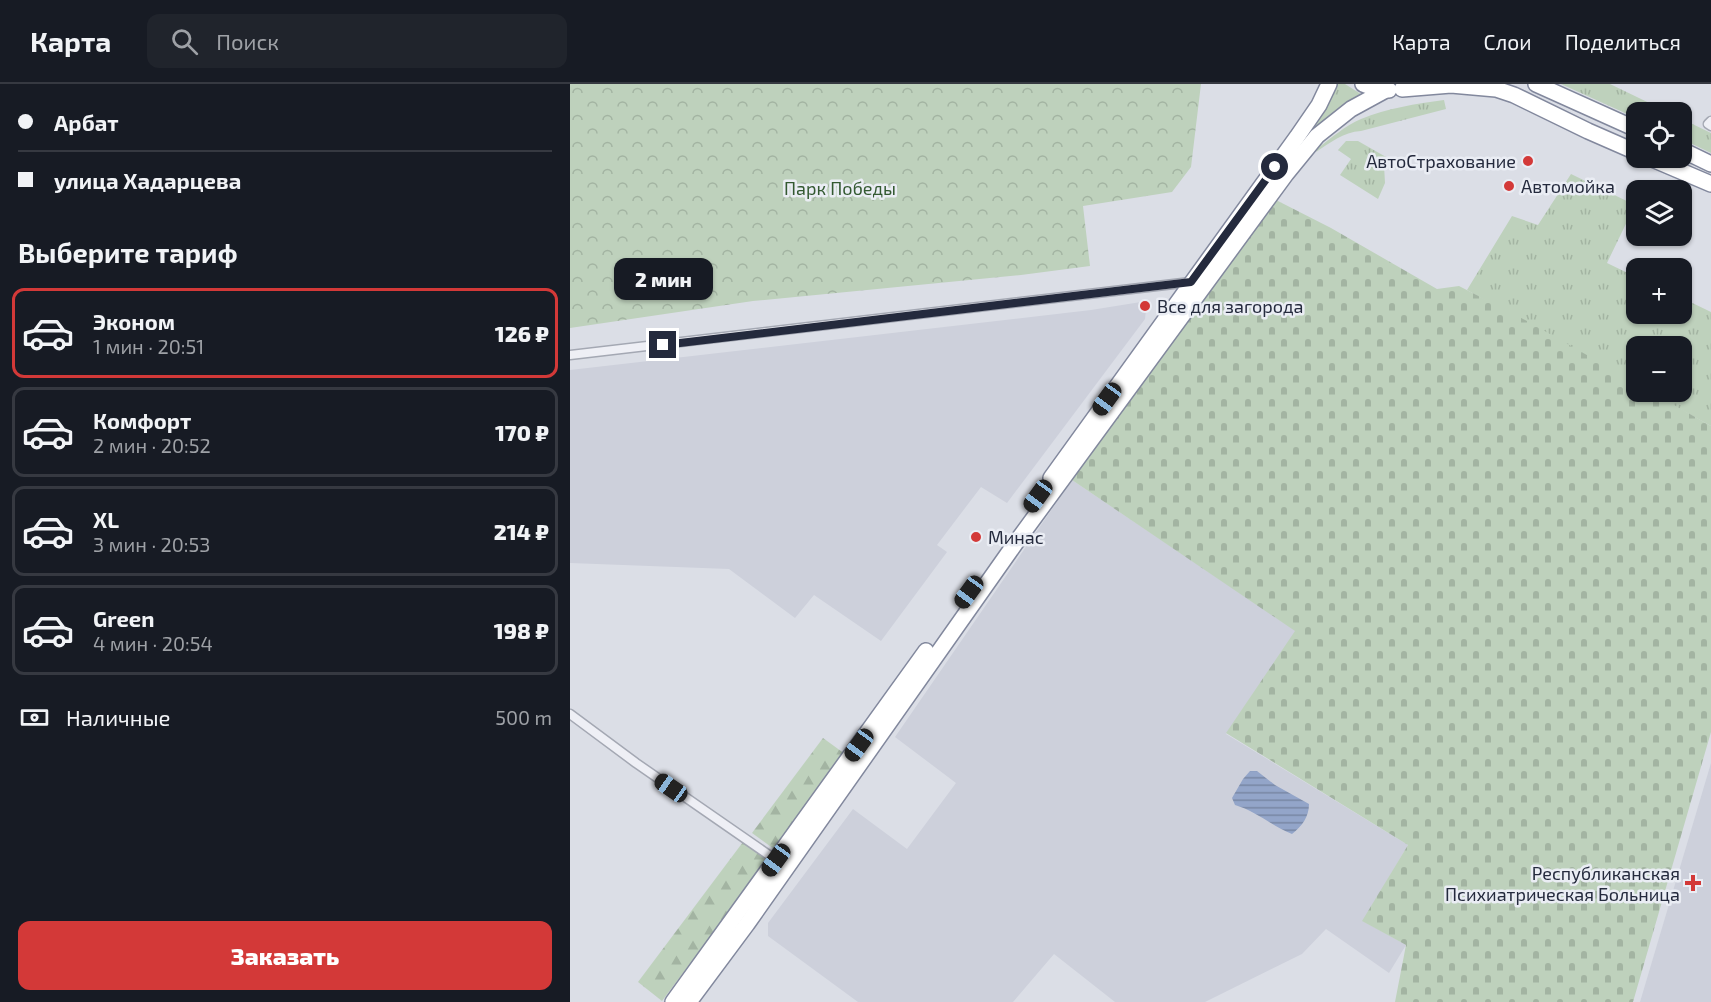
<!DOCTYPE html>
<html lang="ru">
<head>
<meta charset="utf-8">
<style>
  :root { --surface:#171b24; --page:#20242c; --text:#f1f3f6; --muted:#9ea1a6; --line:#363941; --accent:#d33938 }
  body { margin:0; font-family:"Exo 2",sans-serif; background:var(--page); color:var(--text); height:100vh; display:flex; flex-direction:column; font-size:22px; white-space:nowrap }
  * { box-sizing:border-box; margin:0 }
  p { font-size:20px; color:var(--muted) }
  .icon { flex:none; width:33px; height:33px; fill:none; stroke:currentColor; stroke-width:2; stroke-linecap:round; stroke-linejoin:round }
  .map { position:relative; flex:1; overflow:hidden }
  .details { display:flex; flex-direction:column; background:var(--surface); width:570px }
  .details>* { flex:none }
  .hud { display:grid; align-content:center; height:132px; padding:0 18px; background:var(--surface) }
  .controls { position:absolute; left:1056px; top:18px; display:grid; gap:12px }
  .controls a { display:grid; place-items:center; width:66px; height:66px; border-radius:12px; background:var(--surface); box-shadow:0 2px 4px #0004; font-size:30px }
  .end { position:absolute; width:27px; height:27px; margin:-14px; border:8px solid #242a3d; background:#fff; box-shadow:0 0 0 3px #fff }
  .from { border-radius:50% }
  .bubble { position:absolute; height:42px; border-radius:12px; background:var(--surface); box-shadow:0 2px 4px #0004; font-size:20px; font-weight:800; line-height:42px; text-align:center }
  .car { position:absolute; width:18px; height:36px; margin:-18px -9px; border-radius:8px; box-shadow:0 0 4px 2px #0007; background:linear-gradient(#222 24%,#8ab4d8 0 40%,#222 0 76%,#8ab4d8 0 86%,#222 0) }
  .hud b { display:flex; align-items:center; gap:21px; height:57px; font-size:22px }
  .hud b+b { border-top:2px solid var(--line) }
  .hud i { width:15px; height:15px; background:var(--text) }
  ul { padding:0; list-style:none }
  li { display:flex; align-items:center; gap:18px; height:90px; margin:0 12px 9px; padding:0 6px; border:3px solid var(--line); border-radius:12px }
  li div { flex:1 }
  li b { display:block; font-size:22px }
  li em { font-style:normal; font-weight:800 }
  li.on { border-color:var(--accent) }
  li>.icon { width:54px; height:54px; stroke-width:1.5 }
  h2 { padding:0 18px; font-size:27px; line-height:72px }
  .pay { display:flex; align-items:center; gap:15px; height:66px; padding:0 18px; font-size:22px }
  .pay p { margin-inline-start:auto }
  .button { display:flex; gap:12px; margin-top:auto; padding:12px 18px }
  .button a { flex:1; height:69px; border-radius:12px; background:var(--accent); color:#fff; font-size:24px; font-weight:800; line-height:69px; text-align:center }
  header { display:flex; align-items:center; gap:36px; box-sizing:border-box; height:84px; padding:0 30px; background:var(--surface); border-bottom:2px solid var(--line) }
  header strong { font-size:28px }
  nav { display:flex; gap:33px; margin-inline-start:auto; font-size:21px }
  .search { width:420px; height:54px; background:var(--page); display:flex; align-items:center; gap:15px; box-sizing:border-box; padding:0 21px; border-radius:12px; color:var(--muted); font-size:22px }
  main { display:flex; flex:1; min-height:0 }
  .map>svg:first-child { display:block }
  .built { fill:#cdd0db }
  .grass { fill:url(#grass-tufts) }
  .forest { fill:url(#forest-firs) }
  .cemetery { fill:url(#cemetery-stones) }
  .park { fill:url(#park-crowns) }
  .water { fill:url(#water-rules) }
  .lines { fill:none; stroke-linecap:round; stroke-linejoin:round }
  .street-casing { stroke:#a4a8b3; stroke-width:11 }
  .highway-casing { stroke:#82889d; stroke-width:18 }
  .street { stroke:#eeeff5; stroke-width:8 }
  .highway { stroke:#fff; stroke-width:15 }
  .route { stroke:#242a3d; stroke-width:8 }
  .poi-dot { fill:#d33938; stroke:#eaedf4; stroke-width:2 }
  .labels { text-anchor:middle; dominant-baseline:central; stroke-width:5; stroke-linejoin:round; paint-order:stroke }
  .poi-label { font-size:18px; fill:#242a3d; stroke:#eaedf4; text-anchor:start }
  .park-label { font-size:18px; fill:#335931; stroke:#eaedf4 }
</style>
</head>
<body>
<header>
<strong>Карта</strong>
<div class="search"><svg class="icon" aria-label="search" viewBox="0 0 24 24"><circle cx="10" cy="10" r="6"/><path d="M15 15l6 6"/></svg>Поиск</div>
<nav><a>Карта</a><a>Слои</a><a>Поделиться</a></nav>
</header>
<main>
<section class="details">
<div class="hud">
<b><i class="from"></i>Арбат</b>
<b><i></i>улица Хадарцева</b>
</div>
<h2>Выберите тариф</h2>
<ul>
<li class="on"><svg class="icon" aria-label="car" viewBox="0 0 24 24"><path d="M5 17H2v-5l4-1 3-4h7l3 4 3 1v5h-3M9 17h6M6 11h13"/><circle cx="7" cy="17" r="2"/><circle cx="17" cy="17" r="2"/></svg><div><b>Эконом</b><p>1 мин · 20:51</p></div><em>126 ₽</em></li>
<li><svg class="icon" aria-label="car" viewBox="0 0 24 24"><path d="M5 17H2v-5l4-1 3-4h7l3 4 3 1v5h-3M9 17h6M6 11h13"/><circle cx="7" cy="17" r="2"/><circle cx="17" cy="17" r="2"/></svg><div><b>Комфорт</b><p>2 мин · 20:52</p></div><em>170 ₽</em></li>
<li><svg class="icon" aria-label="car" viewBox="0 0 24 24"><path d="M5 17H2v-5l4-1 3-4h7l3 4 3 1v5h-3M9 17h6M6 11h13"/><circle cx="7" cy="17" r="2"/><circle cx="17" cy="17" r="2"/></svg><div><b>XL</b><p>3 мин · 20:53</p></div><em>214 ₽</em></li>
<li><svg class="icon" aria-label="car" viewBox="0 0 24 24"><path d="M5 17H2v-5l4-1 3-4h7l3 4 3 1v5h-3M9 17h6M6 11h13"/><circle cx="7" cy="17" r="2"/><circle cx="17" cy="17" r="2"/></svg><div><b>Green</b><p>4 мин · 20:54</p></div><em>198 ₽</em></li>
</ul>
<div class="pay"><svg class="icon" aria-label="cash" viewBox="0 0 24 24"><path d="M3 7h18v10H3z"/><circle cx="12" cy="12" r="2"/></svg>Наличные<p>500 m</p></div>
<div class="button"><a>Заказать</a></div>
</section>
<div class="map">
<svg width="1141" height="918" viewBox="0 0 1141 918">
  <defs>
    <pattern id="grass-tufts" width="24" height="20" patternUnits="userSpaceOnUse" patternTransform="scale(1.5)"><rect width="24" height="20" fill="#bed1bc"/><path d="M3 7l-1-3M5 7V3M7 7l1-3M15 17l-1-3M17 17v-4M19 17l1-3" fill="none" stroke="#a3b4a2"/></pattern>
    <pattern id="forest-firs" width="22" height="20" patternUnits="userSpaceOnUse" patternTransform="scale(1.5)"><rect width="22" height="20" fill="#bed1bc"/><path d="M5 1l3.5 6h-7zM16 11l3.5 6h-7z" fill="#a3b4a2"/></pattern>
    <pattern id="cemetery-stones" width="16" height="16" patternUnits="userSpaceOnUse" patternTransform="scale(1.5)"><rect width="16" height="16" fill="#bed1bc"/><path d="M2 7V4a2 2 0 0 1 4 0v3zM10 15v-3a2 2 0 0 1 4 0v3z" fill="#a3b4a2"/></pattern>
    <pattern id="park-crowns" width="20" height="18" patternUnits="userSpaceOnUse" patternTransform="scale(1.5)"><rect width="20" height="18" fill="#bed1bc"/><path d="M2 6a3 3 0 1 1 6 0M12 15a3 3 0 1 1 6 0" fill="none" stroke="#a3b4a2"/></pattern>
    <pattern id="water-rules" width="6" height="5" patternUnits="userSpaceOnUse" patternTransform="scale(1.5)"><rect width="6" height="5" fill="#93a5c9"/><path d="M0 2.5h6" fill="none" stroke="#7887a4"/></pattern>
  </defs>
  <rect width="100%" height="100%" fill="#dbdee6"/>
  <!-- built -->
  <g class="built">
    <polygon points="577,217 575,235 437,419 411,403 367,461 377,468 311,557 244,511 225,534 159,485 0,479 0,286 521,226"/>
    <polygon points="502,396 726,547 656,650 838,761 793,837 836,861 819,889 756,845 732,870 635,918 545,918 484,870 443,918 288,918 198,852 198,839 283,725 337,765 386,699 325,653"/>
    <polygon points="1141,679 1141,918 1070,918"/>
  </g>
  <!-- grass -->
  <g class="grass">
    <polygon points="766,0 775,0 794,12 744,46 732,57"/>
    <polygon points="991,0 1040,0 1098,28 1066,28 1066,34"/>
    <path d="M874,16L876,25L791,47C773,48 760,59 746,68L748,64C761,54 775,42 791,35C817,24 846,20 874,16Z"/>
    <polygon points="1112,35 1141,49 1141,69 1112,55"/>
    <polygon points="776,57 788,57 816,73 814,81 815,99 808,115 770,91 781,75 768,66"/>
    <polygon points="1001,90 1065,121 1037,179 1066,193 1066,230 1112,230 1112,214 1141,228 1141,342 1079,308 1112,308 1112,262 1066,262 1066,301 897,206 942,132 968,141"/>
  </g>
  <!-- forest -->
  <g class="forest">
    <polygon points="253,654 275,670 204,765 182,749"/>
    <polygon points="173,758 198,776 92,917 68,898"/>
  </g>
  <!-- cemetery -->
  <polygon class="cemetery" points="706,116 761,144 867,205 889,202 957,237 1066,299 1066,308 1081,308 1141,342 1141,648 1063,918 825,918 836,861 792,837 838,761 656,649 725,547 502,396"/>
  <!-- park -->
  <polygon class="park" points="0,0 631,0 621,83 602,108 513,122 520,182 451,191 183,217 0,244"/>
  <!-- water -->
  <path class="water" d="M680,687H687L705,701L739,720C739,733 732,742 722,750C702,742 686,727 665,721L662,714L673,695Z"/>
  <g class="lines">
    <!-- street casing -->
    <g class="street-casing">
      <g id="street">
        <polyline points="1141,37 1138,40 1141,42"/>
        <polyline points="0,271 621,198"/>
        <polyline points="0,630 66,679 206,776"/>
      </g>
    </g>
    <!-- highway casing -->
    <g class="highway-casing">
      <g id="highway">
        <polyline points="793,0 806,5 819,6"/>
        <polyline points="966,0 1066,45"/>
        <polyline points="832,5 881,1 926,5 944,11 1018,47 1066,68"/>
        <polyline points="1112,66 1141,80"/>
        <polyline points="1080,74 1141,100"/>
        <polyline points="481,394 727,53 749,21 759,0"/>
        <polyline points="103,918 356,567"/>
        <polyline points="119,918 177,840 447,457 716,90 747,52 781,25 814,7"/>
      </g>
    </g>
    <!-- street -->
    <use href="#street" class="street"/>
    <!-- highway -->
    <use href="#highway" class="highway"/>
  </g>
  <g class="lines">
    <!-- route -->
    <polyline class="route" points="93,261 621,198 705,83"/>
  </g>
  <!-- markers -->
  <g class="poi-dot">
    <circle cx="958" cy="77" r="6"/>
    <circle cx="939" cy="102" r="6"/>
    <circle cx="575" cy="222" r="6"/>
    <circle cx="406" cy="453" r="6"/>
    <path d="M1120 790h6v6h6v6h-6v6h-6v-6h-6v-6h6z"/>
  </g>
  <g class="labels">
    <!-- poi labels -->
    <g class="poi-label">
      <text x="946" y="77" text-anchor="end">АвтоСтрахование</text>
      <text x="951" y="102">Автомойка</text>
      <text x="587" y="222">Все для загорода</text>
      <text x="418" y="453">Минас</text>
      <text x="1110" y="789" text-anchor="end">Республиканская<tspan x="1110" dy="21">Психиатрическая Больница</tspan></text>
    </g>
    <!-- park labels -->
    <g class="park-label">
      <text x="270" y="104">Парк Победы</text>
    </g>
  </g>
</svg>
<div class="controls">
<a><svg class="icon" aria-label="locate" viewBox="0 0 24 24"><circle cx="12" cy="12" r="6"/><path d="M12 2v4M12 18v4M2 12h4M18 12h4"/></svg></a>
<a><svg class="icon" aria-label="layers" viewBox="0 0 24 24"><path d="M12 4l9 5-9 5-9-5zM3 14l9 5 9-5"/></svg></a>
<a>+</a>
<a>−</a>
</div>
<i class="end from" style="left:705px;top:83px"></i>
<i class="end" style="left:93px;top:261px"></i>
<div class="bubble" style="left:44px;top:174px;width:99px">2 мин</div>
<i class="car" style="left:537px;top:315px;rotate:216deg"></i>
<i class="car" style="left:468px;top:412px;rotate:216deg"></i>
<i class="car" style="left:399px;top:508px;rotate:216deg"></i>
<i class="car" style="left:289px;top:661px;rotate:216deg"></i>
<i class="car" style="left:101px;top:704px;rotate:305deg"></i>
<i class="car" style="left:206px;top:776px;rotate:216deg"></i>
</div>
</main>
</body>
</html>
